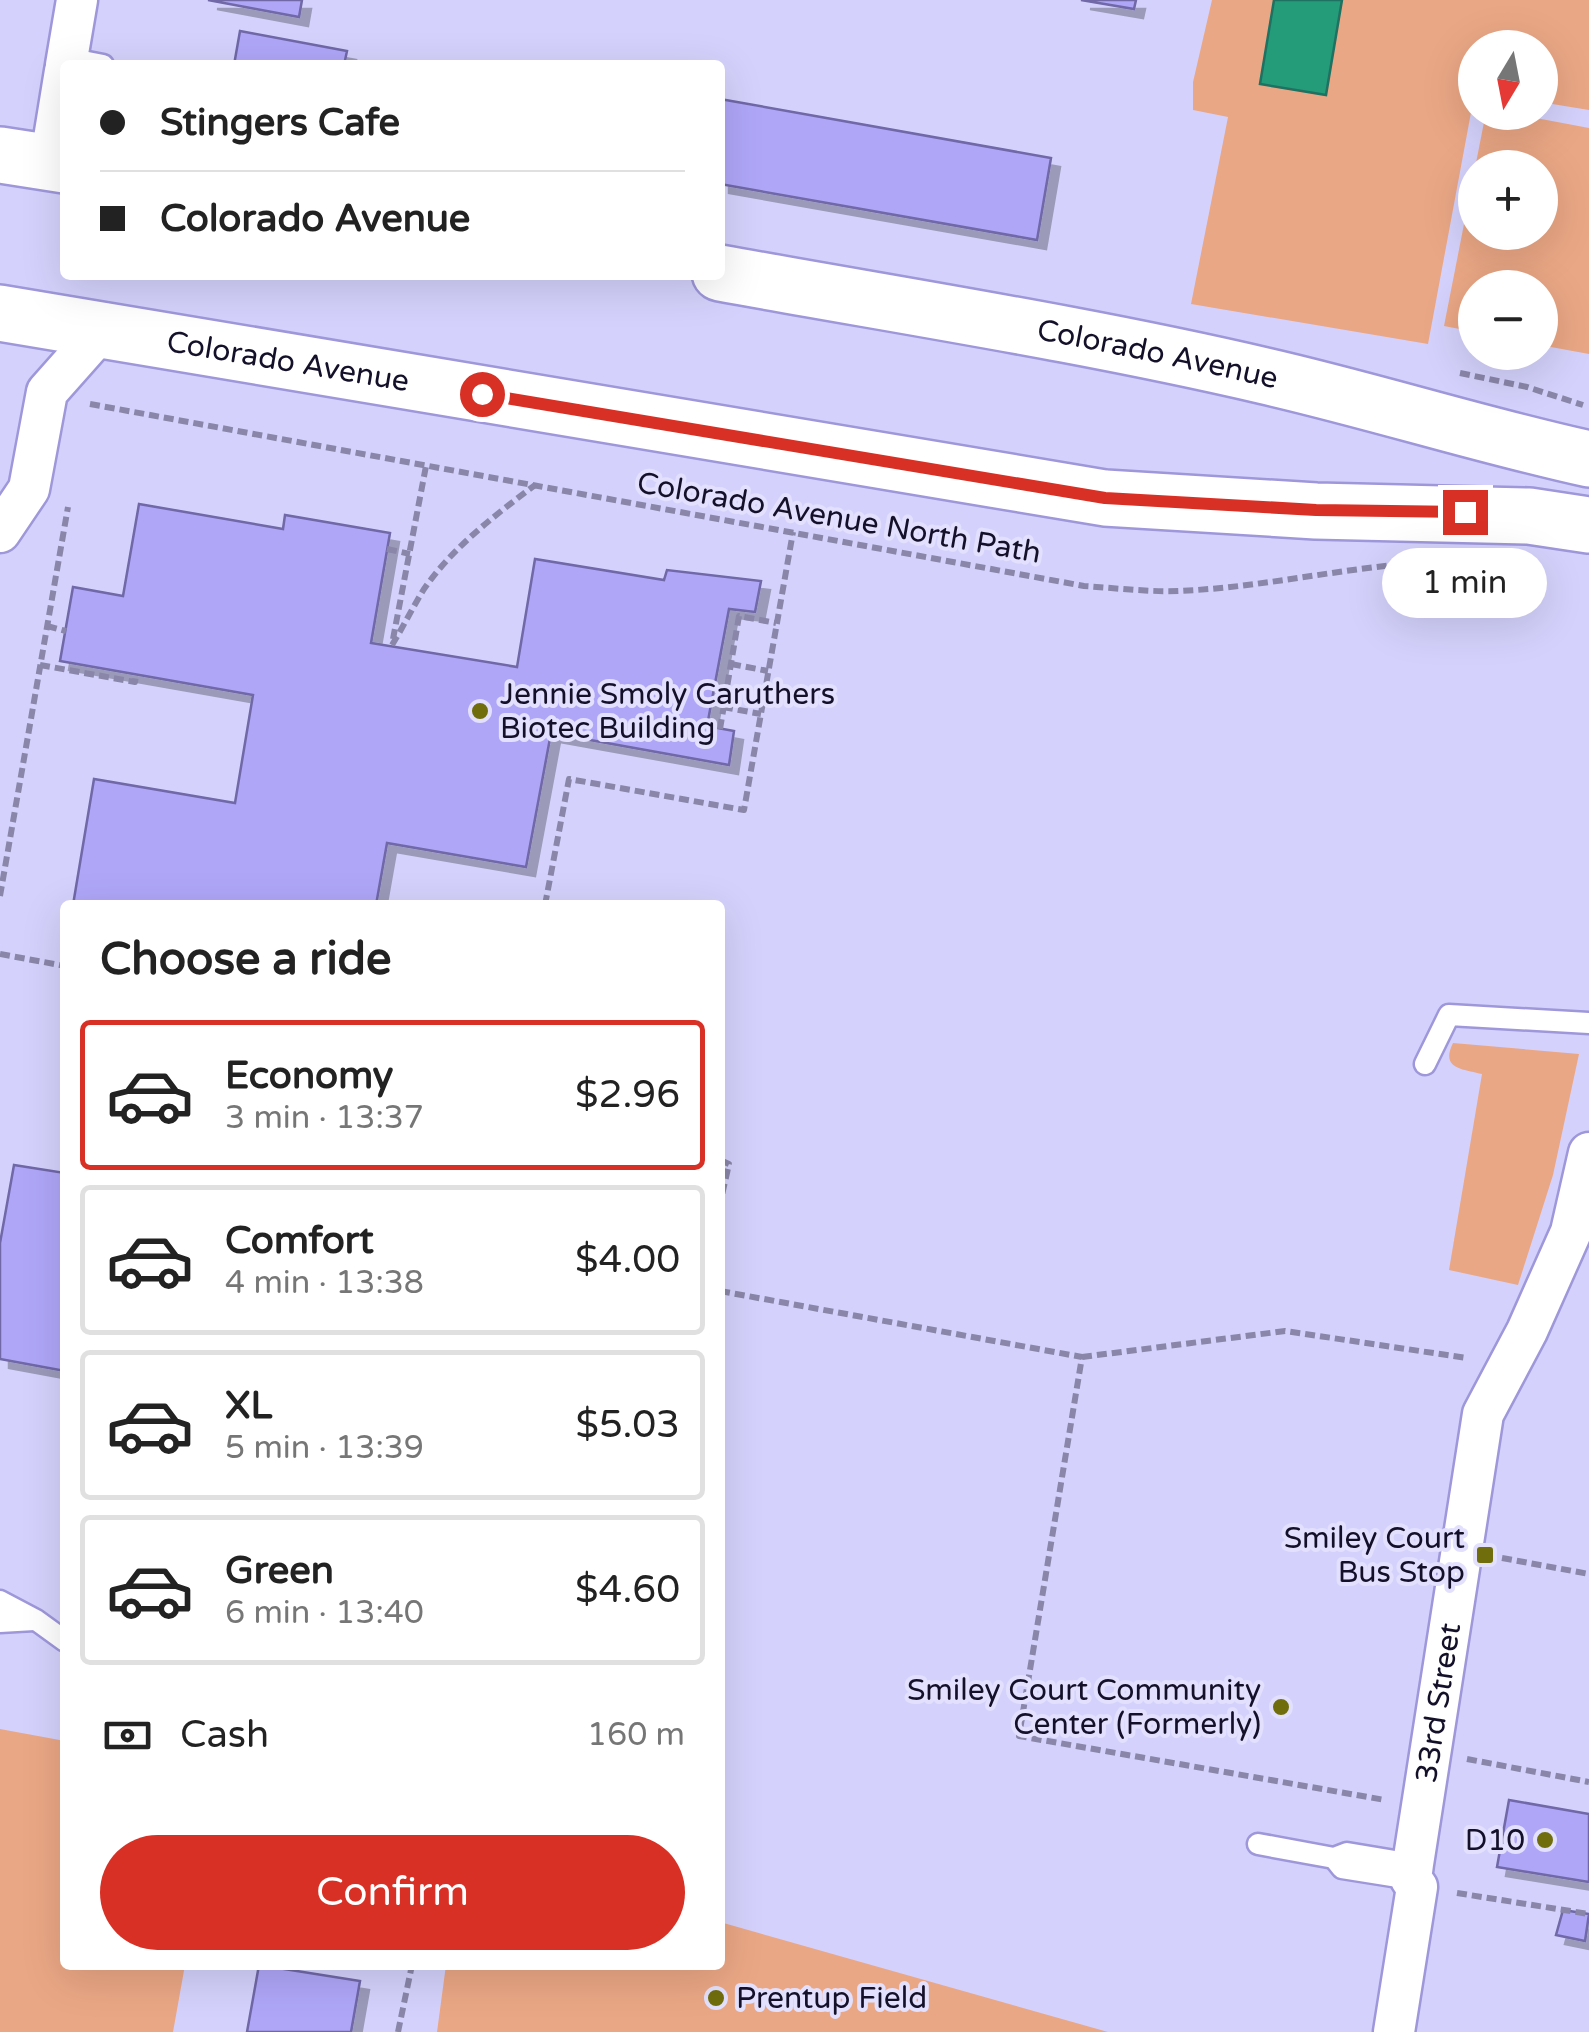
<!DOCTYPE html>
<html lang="en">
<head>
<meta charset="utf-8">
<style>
  :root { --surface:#fff; --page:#f6f6f6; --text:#222; --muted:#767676; --line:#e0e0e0; --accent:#d93025 }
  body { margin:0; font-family:"Varela Round",sans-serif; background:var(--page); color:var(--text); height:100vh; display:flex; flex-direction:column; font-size:38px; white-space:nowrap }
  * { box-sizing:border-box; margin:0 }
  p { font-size:32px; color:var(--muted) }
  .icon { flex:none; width:55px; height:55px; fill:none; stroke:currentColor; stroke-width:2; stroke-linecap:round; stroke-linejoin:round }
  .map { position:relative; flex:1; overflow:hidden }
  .sheet { position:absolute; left:60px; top:900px; width:665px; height:1070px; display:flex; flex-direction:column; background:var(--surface); border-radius:10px; box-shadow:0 10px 40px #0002 }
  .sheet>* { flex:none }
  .hud { position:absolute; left:60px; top:60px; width:665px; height:220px; border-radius:10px; box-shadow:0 10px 40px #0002; display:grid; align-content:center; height:220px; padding:0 40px; background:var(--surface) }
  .needle { width:65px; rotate:190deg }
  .tools { position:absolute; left:1458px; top:30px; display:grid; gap:20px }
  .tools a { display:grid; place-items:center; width:100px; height:100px; border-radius:50%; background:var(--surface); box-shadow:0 10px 40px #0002; font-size:50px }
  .end { position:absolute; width:45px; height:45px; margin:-22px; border:12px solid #d93025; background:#fff; box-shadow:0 0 0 5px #fff }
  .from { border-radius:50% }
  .bubble { position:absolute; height:70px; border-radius:35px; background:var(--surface); box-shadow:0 10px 40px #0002; font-size:32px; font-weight:600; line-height:70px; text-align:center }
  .hud b { display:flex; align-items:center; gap:35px; height:95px; font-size:38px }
  .hud b+b { border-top:2px solid var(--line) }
  .hud i { width:25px; height:25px; background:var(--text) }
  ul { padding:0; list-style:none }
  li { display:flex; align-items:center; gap:30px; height:150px; margin:0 20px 15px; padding:0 20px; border:5px solid var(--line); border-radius:10px }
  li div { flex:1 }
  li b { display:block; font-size:38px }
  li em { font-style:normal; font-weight:600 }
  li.on { border-color:var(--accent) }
  li>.icon { width:90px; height:90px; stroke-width:1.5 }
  h2 { padding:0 40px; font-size:45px; line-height:120px }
  .pay { display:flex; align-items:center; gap:25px; height:110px; padding:0 40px; font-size:38px }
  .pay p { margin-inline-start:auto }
  .button { display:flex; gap:20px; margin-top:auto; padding:20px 40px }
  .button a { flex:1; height:115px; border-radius:60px; background:var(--accent); color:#fff; font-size:40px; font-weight:600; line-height:115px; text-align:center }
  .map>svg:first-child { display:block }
  .green { fill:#eaa785; fill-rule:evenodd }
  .water { fill:#249b79; stroke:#1f7161; stroke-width:2.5 }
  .building { fill:#afa6f8; stroke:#6f68a7; stroke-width:2.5; filter:url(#shadow) }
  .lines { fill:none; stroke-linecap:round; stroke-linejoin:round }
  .service-casing { stroke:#9e97da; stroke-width:25 }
  .minor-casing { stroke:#9e97da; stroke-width:45 }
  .secondary-casing { stroke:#9e97da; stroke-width:60 }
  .path { stroke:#8986a9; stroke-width:6; stroke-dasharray:10 5; stroke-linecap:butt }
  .service { stroke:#fff; stroke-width:20 }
  .minor { stroke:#fff; stroke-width:40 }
  .secondary { stroke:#fff; stroke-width:55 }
  .route { stroke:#d93025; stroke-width:12 }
  .poi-dot { fill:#6f6d0c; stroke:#e2e0fd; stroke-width:4 }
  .labels { text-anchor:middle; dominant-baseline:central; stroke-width:8; stroke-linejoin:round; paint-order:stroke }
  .street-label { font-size:30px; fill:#141029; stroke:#e2e0fd }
  .poi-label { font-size:30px; fill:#141029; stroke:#e2e0fd; text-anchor:end }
</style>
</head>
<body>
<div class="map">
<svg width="1589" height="2032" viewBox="0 0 1589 2032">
  <defs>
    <filter id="shadow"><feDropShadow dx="9" dy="9" stdDeviation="0" flood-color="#0004"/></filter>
  </defs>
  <rect width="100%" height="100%" fill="#d4d2fc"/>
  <!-- green -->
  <g class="green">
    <polygon points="1212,0 1589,0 1589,110 1540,102 1540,48 1475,48 1475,91 1428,344 1191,304 1228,117 1193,110 1193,82"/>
    <path d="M1486,112L1510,113L1589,128V354L1540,345V288H1475V332L1444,326ZM1475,168H1540V232H1475Z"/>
    <path d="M1453,1043L1579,1054L1553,1175L1518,1285L1449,1270L1482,1074C1463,1069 1440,1069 1453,1043Z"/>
    <polygon points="0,1729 65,1741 65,1965 185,1965 173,2032 0,2032"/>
    <polygon points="720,1922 1108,2032 437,2032 446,1965 720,1965"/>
  </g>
  <!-- water -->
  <polygon class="water" points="1274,0 1342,0 1326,95 1260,84"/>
  <!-- building -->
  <g class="building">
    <polygon points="208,0 302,0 299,17"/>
    <polygon points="1081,0 1136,0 1134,9"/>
    <polygon points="240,31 347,51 344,65 234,65"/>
    <polygon points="720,99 1051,158 1037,240 720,184"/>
    <polygon points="139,504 283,529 285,515 390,533 371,643 517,667 535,559 664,580 667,570 761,581 755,612 729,609 707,726 734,731 729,765 551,733 526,867 387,843 376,905 73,905 94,779 235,803 253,695 60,661 73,587 123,596"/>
    <polygon points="14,1165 65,1173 65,1371 0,1359 0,1243"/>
    <polygon points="1509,1800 1589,1814 1589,1882 1497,1867"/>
    <polygon points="1563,1910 1589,1914 1585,1941 1556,1935"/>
    <polygon points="259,1965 360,1981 351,2032 247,2032"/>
  </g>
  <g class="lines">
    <!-- service casing -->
    <g class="service-casing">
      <g id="service">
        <polyline points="67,58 103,65"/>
        <polyline points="1425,1064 1449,1015 1589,1023"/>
        <polyline points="0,1601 36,1620 65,1641"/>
        <polyline points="0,1622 34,1620"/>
        <polyline points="1258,1844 1334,1858 1347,1853 1413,1864"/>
        <polyline points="1334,1858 1342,1868 1411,1879"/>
      </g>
    </g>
    <!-- minor casing -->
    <g class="minor-casing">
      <g id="minor">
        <polyline points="66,65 77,0"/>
        <polyline points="50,163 65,71"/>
        <polyline points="0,532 29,489 47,392 102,330"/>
        <path id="s1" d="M1394,2032L1417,1887L1411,1879L1413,1864L1483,1414L1527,1331L1571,1232L1589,1153"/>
      </g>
    </g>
    <!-- secondary casing -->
    <g class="secondary-casing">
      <g id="secondary">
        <polyline points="0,155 65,165"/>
        <path id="s2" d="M720,273C902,306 1085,334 1265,376C1374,401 1480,435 1589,459"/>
        <path id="s3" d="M0,313L1105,498L1316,511L1529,516L1589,525"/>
      </g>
    </g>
    <!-- path -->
    <g class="path">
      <polyline points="1460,373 1527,387 1583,405"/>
      <path d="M90,404L1084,586C1115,588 1147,592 1178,591C1254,588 1328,571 1404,564"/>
      <polyline points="387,549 410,554"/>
      <polyline points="47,626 66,631"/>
      <polyline points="393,639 426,466"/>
      <path d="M392,645C403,627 413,607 424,589C453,547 494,516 535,485"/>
      <polyline points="731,664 768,671"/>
      <polyline points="40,665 135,682 136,675"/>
      <polyline points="723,707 761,714"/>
      <polyline points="720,729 739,616 776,623"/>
      <polyline points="0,896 68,507"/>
      <polyline points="545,905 569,779 744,810 793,532"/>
      <polyline points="0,954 65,966"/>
      <polyline points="720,1160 729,1164 720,1204"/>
      <polyline points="720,1291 1082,1357 1019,1736 1385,1800"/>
      <polyline points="1082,1357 1285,1331 1467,1358"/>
      <polyline points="1502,1558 1589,1574"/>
      <polyline points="1467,1759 1589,1782"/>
      <polyline points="1457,1893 1589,1914"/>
      <polyline points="398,2032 412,1965"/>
    </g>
    <!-- service -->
    <use href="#service" class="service"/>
    <!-- minor -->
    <use href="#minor" class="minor"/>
    <!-- secondary -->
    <use href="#secondary" class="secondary"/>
  </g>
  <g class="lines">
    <!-- route -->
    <polyline class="route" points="482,394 1105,498 1316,510 1465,512"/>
  </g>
  <!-- markers -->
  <g class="poi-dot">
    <circle cx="480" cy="711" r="10"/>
    <rect x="1475" y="1545" width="20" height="20" rx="5"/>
    <circle cx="1281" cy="1707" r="10"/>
    <circle cx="1545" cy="1840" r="10"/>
    <circle cx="716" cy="1998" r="10"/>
  </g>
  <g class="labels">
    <!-- street labels -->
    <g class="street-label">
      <text stroke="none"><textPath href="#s2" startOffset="445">Colorado Avenue</textPath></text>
      <text stroke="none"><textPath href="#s3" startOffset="292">Colorado Avenue</textPath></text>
      <text transform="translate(839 518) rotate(10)">Colorado Avenue North Path</text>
      <text stroke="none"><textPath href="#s1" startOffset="335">33rd Street</textPath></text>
    </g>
    <!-- poi labels -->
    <g class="poi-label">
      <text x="500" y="694" text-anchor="start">Jennie Smoly Caruthers<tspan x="500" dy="34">Biotec Building</tspan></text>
      <text x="1465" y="1538">Smiley Court<tspan x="1465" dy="34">Bus Stop</tspan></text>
      <text x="1261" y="1690">Smiley Court Community<tspan x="1261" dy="34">Center (Formerly)</tspan></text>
      <text x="1525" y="1840">D10</text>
      <text x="736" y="1998" text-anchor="start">Prentup Field</text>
    </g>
  </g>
</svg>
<div class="tools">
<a><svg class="needle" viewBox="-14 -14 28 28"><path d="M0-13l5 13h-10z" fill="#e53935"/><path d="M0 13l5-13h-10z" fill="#767676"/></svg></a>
<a>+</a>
<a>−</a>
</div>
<i class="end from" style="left:482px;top:394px"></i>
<i class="end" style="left:1465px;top:512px"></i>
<div class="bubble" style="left:1382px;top:548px;width:165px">1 min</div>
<div class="hud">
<b><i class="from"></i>Stingers Cafe</b>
<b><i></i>Colorado Avenue</b>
</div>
<section class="sheet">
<h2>Choose a ride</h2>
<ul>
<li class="on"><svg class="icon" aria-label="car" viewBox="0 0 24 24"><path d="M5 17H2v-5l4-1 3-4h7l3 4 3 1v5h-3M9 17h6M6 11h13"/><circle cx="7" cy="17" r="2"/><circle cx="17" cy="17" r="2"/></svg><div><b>Economy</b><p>3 min · 13:37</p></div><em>$2.96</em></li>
<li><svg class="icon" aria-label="car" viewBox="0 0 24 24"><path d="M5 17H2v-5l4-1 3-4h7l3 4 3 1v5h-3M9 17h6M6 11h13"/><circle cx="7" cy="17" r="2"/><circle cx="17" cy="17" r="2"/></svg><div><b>Comfort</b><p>4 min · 13:38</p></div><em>$4.00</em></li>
<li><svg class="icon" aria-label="car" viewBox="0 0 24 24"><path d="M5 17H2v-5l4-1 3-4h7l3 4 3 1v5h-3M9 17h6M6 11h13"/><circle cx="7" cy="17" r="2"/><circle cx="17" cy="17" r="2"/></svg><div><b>XL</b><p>5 min · 13:39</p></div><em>$5.03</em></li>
<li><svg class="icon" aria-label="car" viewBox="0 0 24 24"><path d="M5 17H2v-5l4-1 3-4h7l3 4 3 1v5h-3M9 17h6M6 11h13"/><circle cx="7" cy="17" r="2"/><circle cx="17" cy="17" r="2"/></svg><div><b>Green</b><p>6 min · 13:40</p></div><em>$4.60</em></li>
</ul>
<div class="pay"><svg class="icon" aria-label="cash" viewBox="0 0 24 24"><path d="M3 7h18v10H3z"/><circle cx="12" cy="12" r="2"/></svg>Cash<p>160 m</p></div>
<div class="button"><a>Confirm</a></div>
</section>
</div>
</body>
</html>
